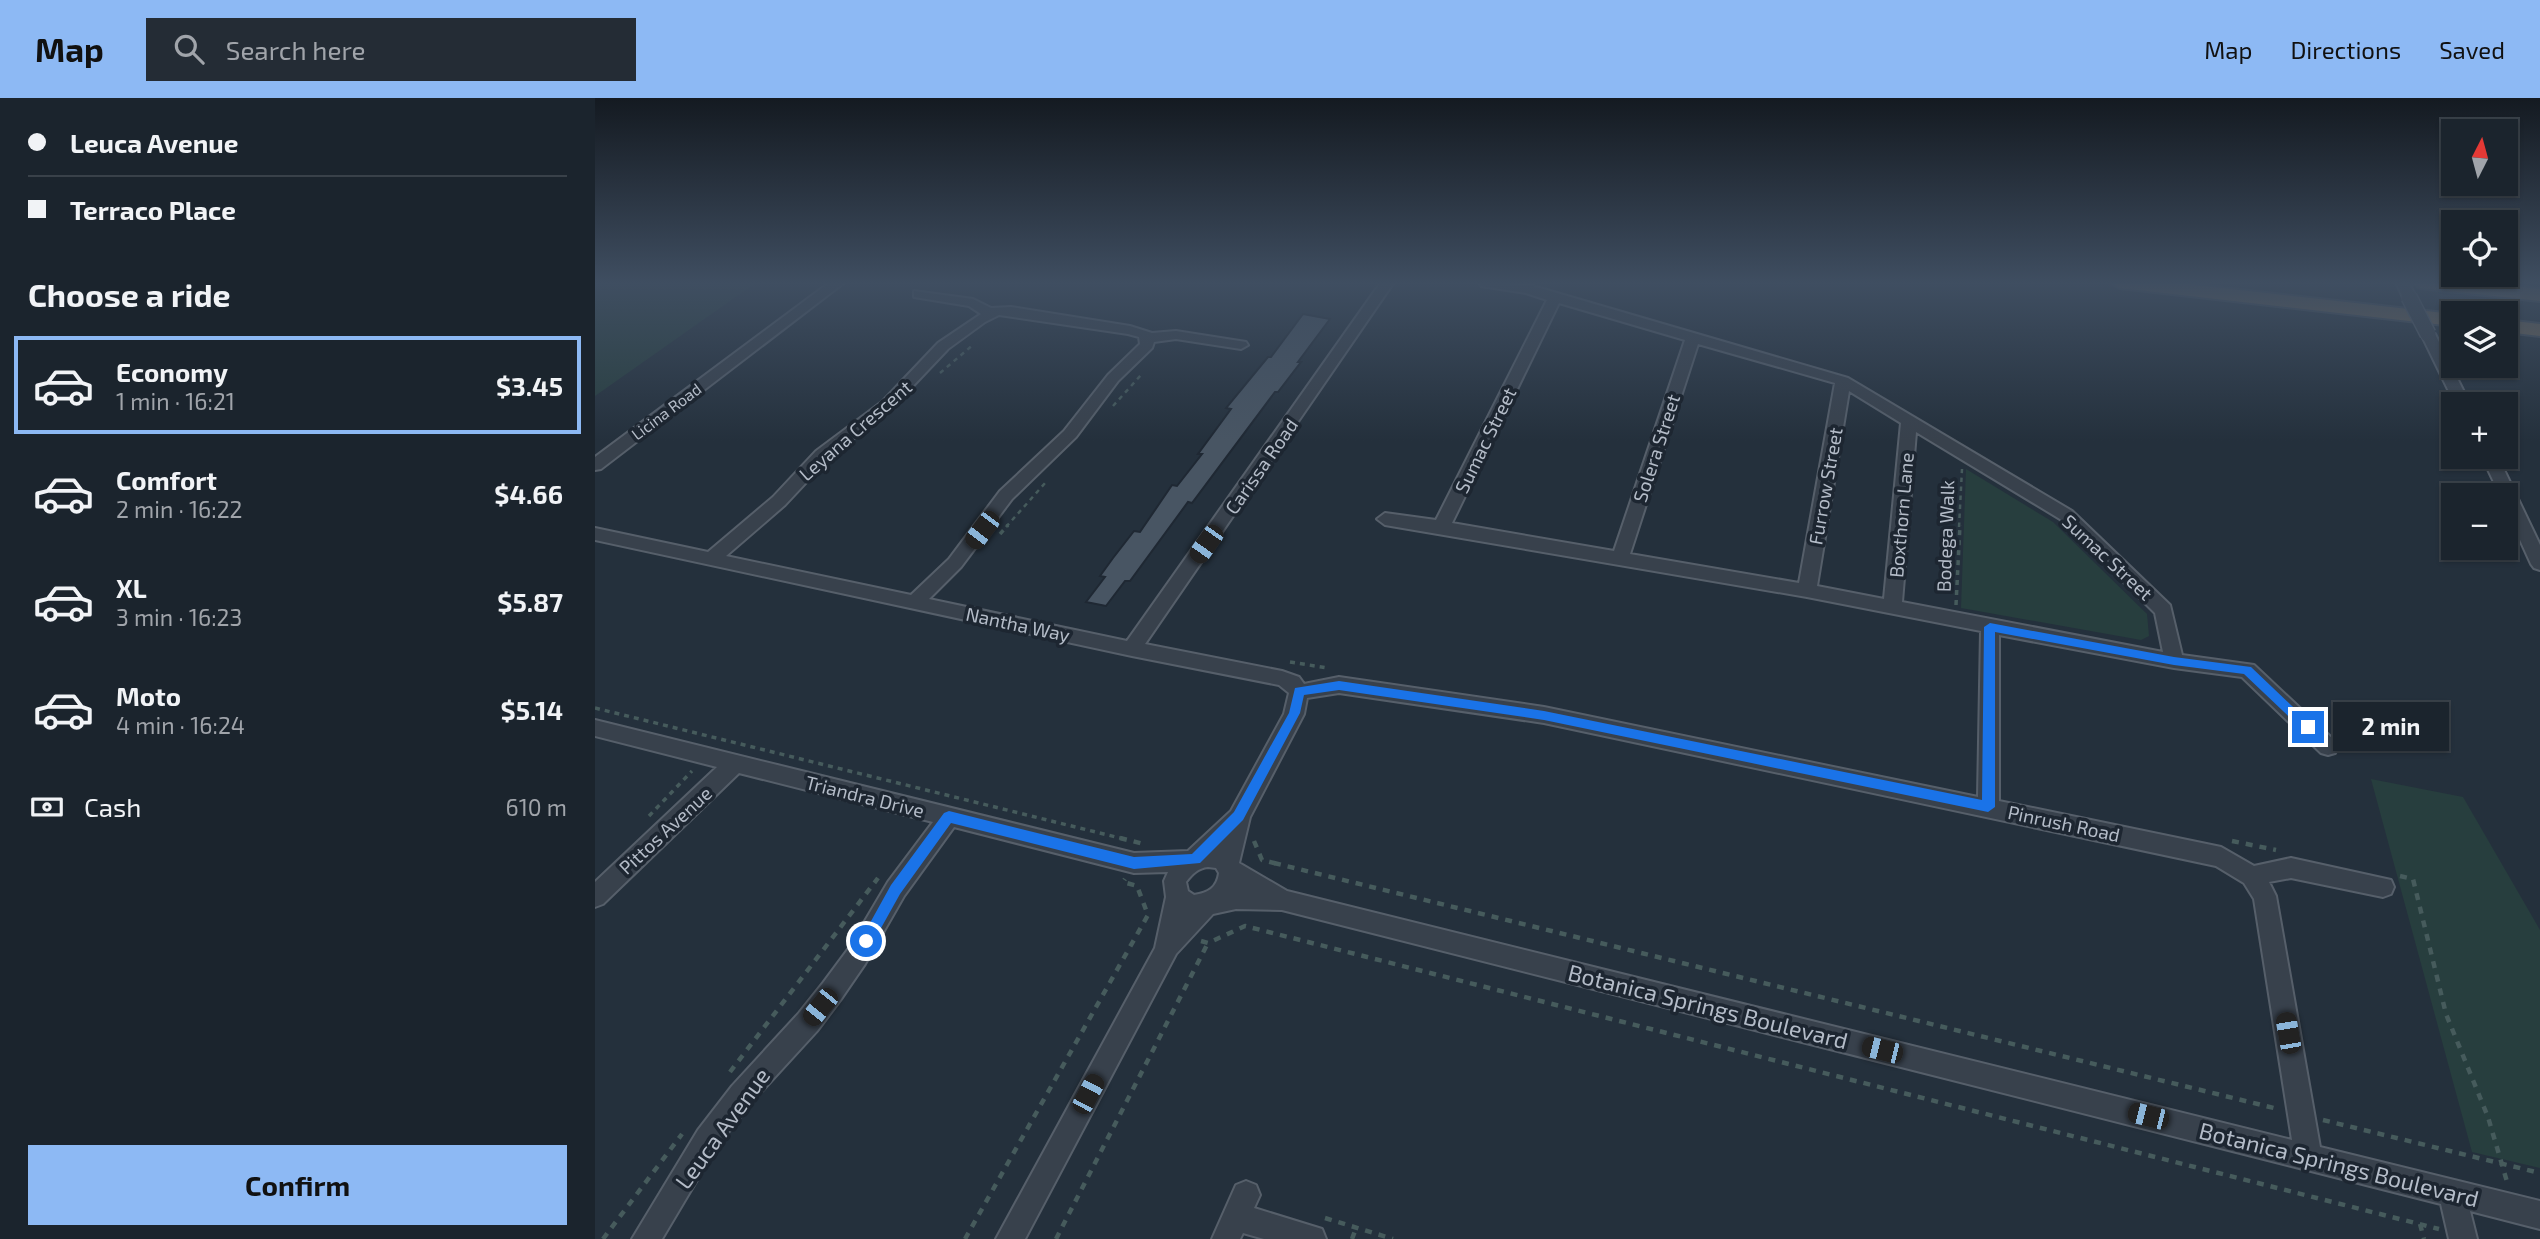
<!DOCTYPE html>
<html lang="en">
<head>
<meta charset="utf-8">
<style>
  :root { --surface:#1b242d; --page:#242c35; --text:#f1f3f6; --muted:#a0a4aa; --line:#394149; --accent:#8db9f4 }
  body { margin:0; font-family:"Exo 2",sans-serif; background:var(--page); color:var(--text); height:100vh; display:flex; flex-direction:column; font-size:26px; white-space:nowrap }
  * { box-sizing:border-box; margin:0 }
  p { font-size:23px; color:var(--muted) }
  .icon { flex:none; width:38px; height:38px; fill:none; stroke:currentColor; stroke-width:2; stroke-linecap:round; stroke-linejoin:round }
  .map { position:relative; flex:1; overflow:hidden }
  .panel { display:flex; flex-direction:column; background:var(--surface); width:595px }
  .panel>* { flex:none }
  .top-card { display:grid; align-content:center; height:154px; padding:0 28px; background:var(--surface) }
  .needle { width:46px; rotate:6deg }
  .tools { position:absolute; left:1846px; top:21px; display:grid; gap:14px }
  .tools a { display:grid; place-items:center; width:77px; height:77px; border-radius:0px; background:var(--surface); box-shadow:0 2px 5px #0004,0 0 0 2px var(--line); font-size:35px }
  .end { position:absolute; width:32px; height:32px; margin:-16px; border:9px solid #1a73e8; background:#fff; box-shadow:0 0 0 4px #fff }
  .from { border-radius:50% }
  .bubble { position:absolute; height:49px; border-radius:0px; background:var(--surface); box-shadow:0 2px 5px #0004,0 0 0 2px var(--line); font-size:23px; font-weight:700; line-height:49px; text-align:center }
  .car { position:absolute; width:21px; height:42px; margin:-21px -10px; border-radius:9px; box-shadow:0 0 5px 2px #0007; background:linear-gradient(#222 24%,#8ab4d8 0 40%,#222 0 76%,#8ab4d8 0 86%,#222 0) }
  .top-card b { display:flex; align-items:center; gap:24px; height:66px; font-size:26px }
  .top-card b+b { border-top:2px solid var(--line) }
  .top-card i { width:18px; height:18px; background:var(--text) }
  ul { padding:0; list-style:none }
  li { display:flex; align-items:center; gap:21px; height:98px; margin:0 14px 10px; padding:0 14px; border:4px solid transparent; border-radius:0px }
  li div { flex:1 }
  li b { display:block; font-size:26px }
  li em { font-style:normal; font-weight:700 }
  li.active { border-color:var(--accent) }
  li>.icon { width:63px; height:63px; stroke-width:1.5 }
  h2 { padding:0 28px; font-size:32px; line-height:84px }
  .pay { display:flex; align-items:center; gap:18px; height:77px; padding:0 28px; font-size:26px }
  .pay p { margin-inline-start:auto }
  .cta { display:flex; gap:14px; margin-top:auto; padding:14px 28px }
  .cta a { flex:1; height:80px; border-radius:0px; background:var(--accent); color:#111; font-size:28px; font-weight:700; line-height:80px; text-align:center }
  header { display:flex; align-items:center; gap:42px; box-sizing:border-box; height:98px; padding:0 35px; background:var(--accent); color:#111 }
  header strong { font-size:33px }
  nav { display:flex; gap:38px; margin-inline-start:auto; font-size:24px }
  .search { width:490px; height:63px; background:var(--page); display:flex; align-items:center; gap:18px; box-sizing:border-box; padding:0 24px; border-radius:0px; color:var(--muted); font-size:26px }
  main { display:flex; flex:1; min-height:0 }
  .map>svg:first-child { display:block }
  .green { fill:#273e3e }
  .building { fill:#485563; stroke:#1f2833; stroke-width:2 }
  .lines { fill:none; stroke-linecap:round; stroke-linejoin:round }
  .minor-casing { stroke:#565f6a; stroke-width:4 }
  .highway-casing { stroke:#434c57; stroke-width:4 }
  .path-far2 { stroke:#465b5c; stroke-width:2.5; stroke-dasharray:4.5 4.5; stroke-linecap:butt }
  .path-far1 { stroke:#465b5c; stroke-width:3.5; stroke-dasharray:5 5; stroke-linecap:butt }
  .path { stroke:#465b5c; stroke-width:4.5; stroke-dasharray:7 7; stroke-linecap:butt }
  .minor { fill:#38414c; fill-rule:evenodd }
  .highway { fill:#726655; fill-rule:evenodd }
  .minor-bridge-casing { stroke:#565f6a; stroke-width:18; stroke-linecap:butt }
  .minor-bridge { stroke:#38414c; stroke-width:15 }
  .route { fill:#1a73e8 }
  .labels { text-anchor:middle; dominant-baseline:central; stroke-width:7; stroke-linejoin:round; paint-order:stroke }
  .far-street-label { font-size:16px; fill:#b4bcc8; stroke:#1d2631 }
  .street-label { font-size:19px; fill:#b4bcc8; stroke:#1d2631 }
  .near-street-label { font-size:23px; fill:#b4bcc8; stroke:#1d2631 }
</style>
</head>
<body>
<header>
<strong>Map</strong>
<div class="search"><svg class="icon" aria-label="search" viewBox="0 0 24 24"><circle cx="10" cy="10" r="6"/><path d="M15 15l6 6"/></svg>Search here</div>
<nav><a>Map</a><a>Directions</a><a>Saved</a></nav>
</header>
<main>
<section class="panel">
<div class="top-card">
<b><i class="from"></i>Leuca Avenue</b>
<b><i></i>Terraco Place</b>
</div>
<h2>Choose a ride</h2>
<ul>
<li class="active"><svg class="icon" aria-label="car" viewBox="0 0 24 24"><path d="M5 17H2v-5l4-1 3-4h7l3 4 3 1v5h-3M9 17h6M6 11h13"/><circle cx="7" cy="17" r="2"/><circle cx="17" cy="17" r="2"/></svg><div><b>Economy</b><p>1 min · 16:21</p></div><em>$3.45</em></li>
<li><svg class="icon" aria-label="car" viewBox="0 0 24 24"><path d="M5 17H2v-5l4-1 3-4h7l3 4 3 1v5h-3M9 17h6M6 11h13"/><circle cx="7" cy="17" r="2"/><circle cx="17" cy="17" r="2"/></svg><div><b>Comfort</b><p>2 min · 16:22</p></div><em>$4.66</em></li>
<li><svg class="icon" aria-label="car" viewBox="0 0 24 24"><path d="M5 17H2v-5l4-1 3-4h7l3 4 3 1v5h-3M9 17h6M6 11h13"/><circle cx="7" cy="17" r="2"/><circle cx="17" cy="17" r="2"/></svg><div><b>XL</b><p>3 min · 16:23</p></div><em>$5.87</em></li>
<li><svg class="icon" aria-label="car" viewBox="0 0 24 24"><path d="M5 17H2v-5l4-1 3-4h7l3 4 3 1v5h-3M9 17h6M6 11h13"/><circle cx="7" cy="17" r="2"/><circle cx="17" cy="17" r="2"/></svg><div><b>Moto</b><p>4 min · 16:24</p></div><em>$5.14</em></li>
</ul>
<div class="pay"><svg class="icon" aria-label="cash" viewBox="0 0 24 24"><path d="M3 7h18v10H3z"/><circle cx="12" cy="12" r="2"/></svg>Cash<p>610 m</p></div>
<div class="cta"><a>Confirm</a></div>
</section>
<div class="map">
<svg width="1945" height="1141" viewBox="0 0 1945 1141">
  <rect width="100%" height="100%" fill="#24303c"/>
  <!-- green -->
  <g class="green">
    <polygon points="0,184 162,184 0,298"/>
    <polygon points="1371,371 1458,424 1552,516 1554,538 1546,542 1366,510"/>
    <polygon points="1776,681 1868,699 1945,832 1945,1070 1877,1054"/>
  </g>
  <!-- building -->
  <polygon class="building" points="708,216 735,221 703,264 706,264 683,294 680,294 597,405 593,404 535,483 530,483 511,508 491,504 510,479 505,478 518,460 539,433 545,434 577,387 582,388 607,356 603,356 636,311 631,310 673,259 676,259"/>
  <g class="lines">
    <!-- minor casing -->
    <g class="minor-casing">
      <g id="minor">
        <polygon points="235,184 250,184 6,371 0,372 0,359"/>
        <path d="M786,184H799L550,546L687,573L704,579L709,586L744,579L949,609L1383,699L1386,533L1212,499L790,427L782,421L790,415L841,422L952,202L931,195L886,188L885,184L938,188L1253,280L1477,413L1575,507L1587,557L1659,567L1740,643L1743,649L1740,655L1733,657L1726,655L1647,579L1579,570L1404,537V703L1626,749L1659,768L1696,760L1796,782L1799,789L1796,796L1788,799L1696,780L1674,784L1681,798L1725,1049L1945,1103V1131L1875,1113L1882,1141H1854L1846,1106L687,812L641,811L618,816L581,856L430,1141H401L560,850L571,799L569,783L573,774L539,775L359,729L309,798L270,866L246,901L222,933L155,1006L121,1050L67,1141H37L103,1032L137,988L204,915L228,885L254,850L293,784L338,724L144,675L8,806L0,809V784L122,669L0,638V622L539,755L593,753L636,713L689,616L694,595L684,587L537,558L0,442V430L113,454L178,399L221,353L288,303L343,245L386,216L374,208L319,199V193L378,201L396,210L416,209L535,228L557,235L581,233L651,244L653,247L646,251L581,241L559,244L557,250L523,283L481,339L417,401L366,469L334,501L532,543ZM964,205L1090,242L1019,453L857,425ZM404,217L533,236L544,239L545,246L513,277L469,333L405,393L354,461L316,497L131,458L190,407L233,361L298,309L353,251L390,224ZM1103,246L1240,285L1204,485L1035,456ZM1254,293L1306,325L1289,501L1222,488ZM1321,334L1465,421L1560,515L1568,554L1307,504ZM744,595L949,625L1621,768L1649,785L1659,801L1697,1042L692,793L644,765L655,719L709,616L712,600ZM613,769L621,770L624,775C622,790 613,795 599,797L593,793L591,784C597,776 603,770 613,769Z"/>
        <polygon points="1801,184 1813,184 1821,199 1819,202 1809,202"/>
        <polygon points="1833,232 1840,236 1875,306 1860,306 1826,236"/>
        <polygon points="1887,359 1903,359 1945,447 1945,472 1939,470 1936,466 1911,411 1911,397 1905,397"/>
        <polygon points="651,1083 661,1087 665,1097 659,1110 727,1131 731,1141 669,1141 648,1135 645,1141 617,1141 641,1087"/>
      </g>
    </g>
    <!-- highway casing -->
    <g class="highway-casing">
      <g id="highway">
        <polygon points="1515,184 1574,184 1858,216 1858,228 1525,190"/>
        <polygon points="1816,184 1877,184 1945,191 1945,203 1826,190"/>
        <polygon points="1911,222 1945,226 1945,238 1911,234"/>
      </g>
    </g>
    <!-- path-far2 -->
    <g class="path-far2">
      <polyline points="345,275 379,246"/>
      <polyline points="518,308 546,277"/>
      <polyline points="411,429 451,384"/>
      <polyline points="1364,429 1367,371"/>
    </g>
    <!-- path-far1 -->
    <g class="path-far1">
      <polyline points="405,436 413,427"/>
      <polyline points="1361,507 1365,427"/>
      <polyline points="695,564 733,570"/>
      <polyline points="0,610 533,742"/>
      <polyline points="54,718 97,673"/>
    </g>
    <!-- path -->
    <g class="path">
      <polyline points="525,740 549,746"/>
      <polyline points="659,743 667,762 679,765 675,773"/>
      <polyline points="1637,743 1681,752"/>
      <polyline points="679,765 1683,1011"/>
      <polyline points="1805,778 1818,781 1851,916 1893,1019 1913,1087"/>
      <polyline points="606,843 613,845 650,828 1844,1131"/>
      <polyline points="135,974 283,780"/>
      <polyline points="1728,1022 1945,1075"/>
      <polyline points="730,1120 798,1141"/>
      <polyline points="1825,1126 1829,1141"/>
      <polyline points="8,1141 87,1036"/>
      <polyline points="370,1141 553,817 542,788 528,784 530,781"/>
      <polyline points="461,1141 613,845"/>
      <polyline points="757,1141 761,1130"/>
    </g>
    <!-- minor -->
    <use href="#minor" class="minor"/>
    <!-- highway -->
    <use href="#highway" class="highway"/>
    <!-- minor-bridge casing -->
    <g class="minor-bridge-casing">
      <polyline id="minor-bridge" points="1814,199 1833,236"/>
    </g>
    <!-- minor-bridge -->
    <use href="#minor-bridge" class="minor-bridge"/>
  </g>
  <!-- sky -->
  <linearGradient id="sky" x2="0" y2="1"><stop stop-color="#141a21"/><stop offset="0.54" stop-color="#3f4e61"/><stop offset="1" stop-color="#3f4e61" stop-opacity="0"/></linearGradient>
  <rect width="1945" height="343" fill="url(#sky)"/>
  <!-- route -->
  <polygon class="route" points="1395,525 1579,559 1656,569 1719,629 1717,633 1709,633 1649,576 1579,567 1400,534 1400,709 1393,714 949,622 744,592 709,597 705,615 648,722 605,765 539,771 356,725 305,796 276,848 267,848 265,843 296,787 349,715 354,713 539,759 597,756 639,714 694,615 700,590 744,583 949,613 1387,702 1389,529"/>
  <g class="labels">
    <!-- far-street labels -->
    <g class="far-street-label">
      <text transform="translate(71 313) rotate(-37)">Licina Road</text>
    </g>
    <!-- street labels -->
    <g class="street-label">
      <text transform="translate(260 332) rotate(-41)">Leyana Crescent</text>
      <text transform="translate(890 342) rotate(-64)">Sumac Street</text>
      <text transform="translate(1061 350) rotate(-72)">Solera Street</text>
      <text transform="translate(666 368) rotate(-55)">Carissa Road</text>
      <text transform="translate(1230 388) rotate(-80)">Furrow Street</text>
      <text transform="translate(1306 417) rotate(-85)">Boxthorn Lane</text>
      <text transform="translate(1350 438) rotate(-88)">Bodega Walk</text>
      <text transform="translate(1513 459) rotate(43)">Sumac Street</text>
      <text transform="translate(423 526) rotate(12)">Nantha Way</text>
      <text transform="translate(270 698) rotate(14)">Triandra Drive</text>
      <text transform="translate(1469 725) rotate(12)">Pinrush Road</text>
      <text transform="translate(70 732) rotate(-43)">Pittos Avenue</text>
    </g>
    <!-- near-street labels -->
    <g class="near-street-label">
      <text transform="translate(1113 908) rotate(14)">Botanica Springs Boulevard</text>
      <text transform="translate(127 1030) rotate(-54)">Leuca Avenue</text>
      <text transform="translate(1744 1066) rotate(14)">Botanica Springs Boulevard</text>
    </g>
  </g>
</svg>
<div class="tools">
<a><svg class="needle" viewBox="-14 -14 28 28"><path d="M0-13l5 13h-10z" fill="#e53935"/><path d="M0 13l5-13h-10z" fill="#a0a4aa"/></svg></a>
<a><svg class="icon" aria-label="locate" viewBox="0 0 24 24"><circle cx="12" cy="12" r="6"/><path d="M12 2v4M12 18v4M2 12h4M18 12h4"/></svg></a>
<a><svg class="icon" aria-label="layers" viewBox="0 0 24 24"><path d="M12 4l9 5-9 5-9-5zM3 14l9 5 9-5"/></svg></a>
<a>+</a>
<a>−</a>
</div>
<i class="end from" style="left:271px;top:843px"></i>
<i class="end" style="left:1713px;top:629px"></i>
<div class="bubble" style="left:1738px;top:604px;width:116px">2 min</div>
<i class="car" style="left:387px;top:432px;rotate:217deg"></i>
<i class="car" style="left:611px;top:446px;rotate:215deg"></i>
<i class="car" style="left:225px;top:909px;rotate:219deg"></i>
<i class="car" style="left:1693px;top:935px;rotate:350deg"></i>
<i class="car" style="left:1287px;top:952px;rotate:284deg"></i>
<i class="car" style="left:493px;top:996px;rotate:28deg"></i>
<i class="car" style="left:1553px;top:1018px;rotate:284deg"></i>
</div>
</main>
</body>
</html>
